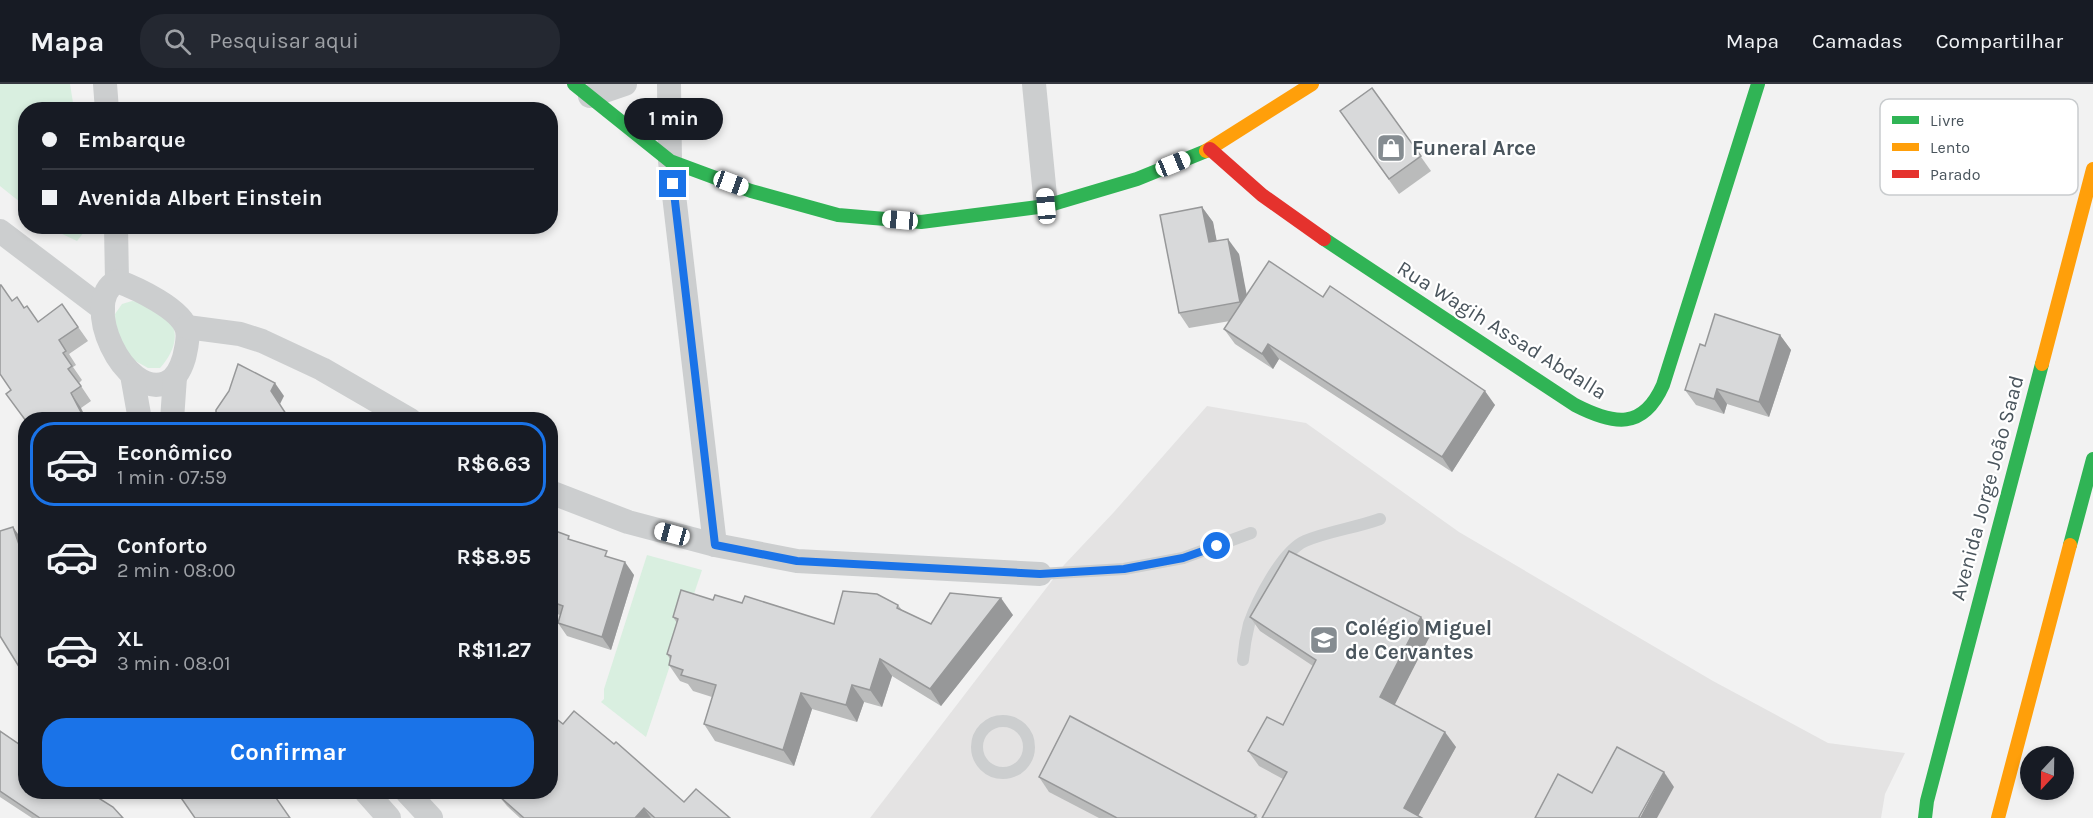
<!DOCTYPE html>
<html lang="pt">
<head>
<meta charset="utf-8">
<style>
  :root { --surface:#171b24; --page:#242831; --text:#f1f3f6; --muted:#9ea1a6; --line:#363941; --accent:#1a73e8 }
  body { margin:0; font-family:Karla,sans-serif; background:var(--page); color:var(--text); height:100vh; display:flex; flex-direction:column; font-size:22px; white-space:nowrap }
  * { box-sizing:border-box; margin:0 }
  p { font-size:20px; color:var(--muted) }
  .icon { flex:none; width:33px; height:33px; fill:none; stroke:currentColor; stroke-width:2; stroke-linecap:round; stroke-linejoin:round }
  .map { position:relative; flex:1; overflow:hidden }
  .side { position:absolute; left:18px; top:328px; width:540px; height:387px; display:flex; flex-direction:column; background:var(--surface); border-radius:24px; box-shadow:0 3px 9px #0003 }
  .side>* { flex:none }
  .top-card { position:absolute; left:18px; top:18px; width:540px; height:132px; border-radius:24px; box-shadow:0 3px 9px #0003; display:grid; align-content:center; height:132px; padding:0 24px; background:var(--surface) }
  .needle { width:39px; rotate:202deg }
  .fabs { position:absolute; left:2020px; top:662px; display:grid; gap:12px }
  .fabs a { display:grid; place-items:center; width:54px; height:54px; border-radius:50%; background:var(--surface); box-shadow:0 3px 9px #0003; font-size:30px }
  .end { position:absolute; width:27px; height:27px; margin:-14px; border:8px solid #1a73e8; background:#fff; box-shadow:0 0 0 3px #fff }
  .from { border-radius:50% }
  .bubble { position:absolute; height:42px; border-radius:21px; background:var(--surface); box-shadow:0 3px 9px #0003; font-size:20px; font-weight:700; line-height:42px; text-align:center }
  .car { position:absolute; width:18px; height:36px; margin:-18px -9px; border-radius:8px; box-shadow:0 0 4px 2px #0007; background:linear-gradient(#fff 24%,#345 0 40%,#fff 0 76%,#345 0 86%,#fff 0) }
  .top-card b { display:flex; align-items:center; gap:21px; height:57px; font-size:22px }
  .top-card b+b { border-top:2px solid var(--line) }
  .top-card i { width:15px; height:15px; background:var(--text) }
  ul { padding:10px 0 0; list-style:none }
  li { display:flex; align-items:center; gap:18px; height:84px; margin:0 12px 9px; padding:0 12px; border:3px solid transparent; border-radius:24px }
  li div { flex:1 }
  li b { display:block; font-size:22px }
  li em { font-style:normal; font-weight:700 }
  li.active { border-color:var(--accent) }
  li>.icon { width:54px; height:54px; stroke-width:1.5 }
  .primary-button { display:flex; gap:12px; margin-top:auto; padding:12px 24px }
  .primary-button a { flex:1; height:69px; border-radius:24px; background:var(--accent); color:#fff; font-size:24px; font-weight:700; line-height:69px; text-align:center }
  header { display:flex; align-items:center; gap:36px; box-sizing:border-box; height:84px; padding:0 30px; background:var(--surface); border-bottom:2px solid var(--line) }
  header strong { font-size:28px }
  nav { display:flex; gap:33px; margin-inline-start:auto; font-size:21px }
  .search { width:420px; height:54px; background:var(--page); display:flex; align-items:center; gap:15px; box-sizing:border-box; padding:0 21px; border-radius:24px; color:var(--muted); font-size:22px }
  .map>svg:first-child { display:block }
  .education { fill:#e4e3e3 }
  .green { fill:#d9efe0 }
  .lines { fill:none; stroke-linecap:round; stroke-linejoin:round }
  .lane { stroke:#cccecf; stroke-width:12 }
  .street { stroke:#cccecf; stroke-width:24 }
  .fast { stroke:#30b455; stroke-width:14 }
  .slow { stroke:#ff9f0a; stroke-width:14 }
  .jam { stroke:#e5322d; stroke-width:14 }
  .wall { fill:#babbbb }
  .shaded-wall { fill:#979899 }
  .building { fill:#d8d9da; stroke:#979899; stroke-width:1.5 }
  .route { stroke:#1a73e8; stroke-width:8 }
  .labels { text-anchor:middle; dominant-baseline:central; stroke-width:4.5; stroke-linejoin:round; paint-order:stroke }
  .poi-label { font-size:21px; font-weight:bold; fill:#4a555d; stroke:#fff; text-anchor:start }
  .street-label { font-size:21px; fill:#4a555d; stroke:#fff }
  .key { fill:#fff; stroke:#c9ccce; stroke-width:1.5 }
  .key-label { font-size:16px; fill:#4a555d }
</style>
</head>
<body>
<header>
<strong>Mapa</strong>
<div class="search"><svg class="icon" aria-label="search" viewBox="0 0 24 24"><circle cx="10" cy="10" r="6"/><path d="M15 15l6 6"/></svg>Pesquisar aqui</div>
<nav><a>Mapa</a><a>Camadas</a><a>Compartilhar</a></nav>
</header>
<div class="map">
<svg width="2093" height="734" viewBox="0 0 2093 734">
  <rect width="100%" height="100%" fill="#f2f2f2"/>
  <!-- education -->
  <polygon class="education" points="1207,322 1306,339 1459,448 1713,597 1828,659 1905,669 1885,710 1881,734 870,734 1064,481 1114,428"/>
  <!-- green -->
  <g class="green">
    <polygon points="0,0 70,0 74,25 26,26 25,122 0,102"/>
    <polygon points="51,143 88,143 77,157 60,149"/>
    <path d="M132,217C143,218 148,221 158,228C161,230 166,233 169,236C182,252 171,272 160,284H148L130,274L116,250L115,230L122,220Z"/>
    <polygon points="647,471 702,486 646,653 601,618 604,615 604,605"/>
  </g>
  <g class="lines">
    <!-- lane -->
    <g class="lane">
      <polyline points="1040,490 1124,485 1183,474 1251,449"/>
      <path d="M1243,576C1244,564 1246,552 1249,540C1257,517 1282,467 1305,457C1329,447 1355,444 1380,435"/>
      <circle cx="1003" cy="663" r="26"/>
    </g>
    <!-- street -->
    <g class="street">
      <polyline points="105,0 107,26"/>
      <polyline points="669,0 670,77 715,461"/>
      <polyline points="1034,0 1046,122"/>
      <polyline points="590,12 625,0"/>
      <polyline points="116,142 117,197"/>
      <polyline points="0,147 103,225"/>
      <path d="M117,197C136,204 182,225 187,246C189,255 186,265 184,274C181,284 176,295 166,299C124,315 79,218 117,197Z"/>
      <polyline points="187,243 240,250 262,257 322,285 410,336"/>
      <polyline points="132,291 140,336"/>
      <polyline points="172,336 175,293"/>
      <polyline points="550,408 628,438 715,461 797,477 1040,490"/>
      <polyline points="366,708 389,734"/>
      <polyline points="407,708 431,734"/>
    </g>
    <!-- fast -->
    <g class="fast">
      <polyline points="574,0 670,77 751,107 838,131 921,138 1046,122 1137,95 1206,67"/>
      <path d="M1324,155L1575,321C1614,341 1643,346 1663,301L1758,0"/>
      <polyline points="2070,461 2093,375"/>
      <polyline points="1925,734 1927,717 2042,280"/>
    </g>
    <!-- slow -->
    <g class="slow">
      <polyline points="1206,67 1312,0"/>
      <polyline points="2042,280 2093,85"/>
      <polyline points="1998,734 2070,461"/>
    </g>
    <!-- jam -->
    <polyline class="jam" points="1210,65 1262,111 1324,155"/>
  </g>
  <!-- wall -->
  <g class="wall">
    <polygon points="1372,4 1431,87 1399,110 1340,27"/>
    <polygon points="1202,123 1213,138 1216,157 1239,170 1246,211 1323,213 1495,321 1452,388 1279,275 1273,285 1235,260 1224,245 1230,237 1189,244 1179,229"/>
    <polygon points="12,217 24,224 38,238 62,220 88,257 69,270 76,281 73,283 82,296 79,299 91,317 81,324 11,306"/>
    <polygon points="1780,251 1791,266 1769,333 1727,320 1724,330 1696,321 1685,306 1705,262"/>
    <polygon points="550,445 572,457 611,474 634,491 611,566 567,552 558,539 560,531 550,527"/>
    <polygon points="713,516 742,519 834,540 898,521 902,526 931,540 1013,531 941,622 892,592 882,623 864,618 857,638 812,625 794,682 715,657 704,640 712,613 693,607 688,600 680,597 669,581 670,575 667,570 677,539 673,533"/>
    <polygon points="1250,533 1432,548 1394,621 1456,663 1418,732 1283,695 1259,682 1248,667 1283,641 1313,582 1260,547"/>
    <polygon points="563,640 684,718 730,734 520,734 507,722 499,712 502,709 501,708 550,708"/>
    <polygon points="0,647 123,734 32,734 0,713 0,714"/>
    <polygon points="1039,693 1256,731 1258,734 1099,734 1049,708"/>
  </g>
  <!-- shaded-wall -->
  <g class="shaded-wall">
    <polygon points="1202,123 1213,138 1220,173 1209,158"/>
    <polygon points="1228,155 1239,170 1251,233 1240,218"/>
    <polygon points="1780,251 1791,266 1769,333 1759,318"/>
    <polygon points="1268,260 1279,275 1273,285 1262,270"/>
    <polygon points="275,299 284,312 280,320 271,307"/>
    <polygon points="1717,305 1727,320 1724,330 1714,315"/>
    <polygon points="1485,307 1495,321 1452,388 1442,373"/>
    <polygon points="71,309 81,324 87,336 85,336"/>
    <polygon points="13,443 23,457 26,465 26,481"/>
    <polygon points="625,478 634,491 611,566 602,553"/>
    <polygon points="1001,514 1013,531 941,622 930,605"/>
    <polygon points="1421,533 1432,548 1391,628 1380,613"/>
    <polygon points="880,575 892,592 882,623 870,606"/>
    <polygon points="852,601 864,618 857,638 846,621"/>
    <polygon points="801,609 812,625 794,682 783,666"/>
    <polygon points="1445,648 1456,663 1417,734 1404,724"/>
    <polygon points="1664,688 1674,703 1657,734 1640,734"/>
    <polygon points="644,724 651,734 635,734"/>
  </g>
  <!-- building -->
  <g class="building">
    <polygon points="1372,4 1421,72 1389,95 1340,27"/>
    <polygon points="1202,123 1209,158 1228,155 1240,218 1179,229 1160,131"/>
    <polygon points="1269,177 1323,213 1330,202 1485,307 1442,373 1268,260 1262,270 1224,245"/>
    <polygon points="0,201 1,201 12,217 17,213 24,224 27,222 38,238 62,220 78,243 59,256 66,267 63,269 72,282 68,285 81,302 71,309 85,336 26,336 26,337 6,310 11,306 0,290"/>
    <polygon points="1715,230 1780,251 1759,318 1717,305 1714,315 1685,306 1700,260 1705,262"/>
    <polygon points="238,280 275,299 271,307 290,336 216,336 216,326 229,307"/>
    <polygon points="26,349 26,357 22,351"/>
    <polygon points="13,443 26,481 26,594 0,552 0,447"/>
    <polygon points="550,445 569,452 568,455 607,467 605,472 625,478 602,553 558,539 563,522 550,517"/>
    <polygon points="1289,467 1421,533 1380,613 1445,648 1404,724 1422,734 1262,734 1287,688 1248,667 1267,633 1283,641 1316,576 1250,533"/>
    <polygon points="681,506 713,516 715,511 742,519 745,512 834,540 843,507 877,510 898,521 897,524 931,540 950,509 1001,514 930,605 880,575 870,606 852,601 846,621 801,609 783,666 704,640 716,601 681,591 683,586 669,581 671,572 667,570 678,535 673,533"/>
    <polygon points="574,627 614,660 616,658 684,718 696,705 730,734 655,734 644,724 635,734 524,734 499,712 502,708 550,708 550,630 563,640"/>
    <polygon points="1070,632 1256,731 1254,734 1117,734 1039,693"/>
    <polygon points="0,647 26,665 26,708 89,708 113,723 123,734 40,734 0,707"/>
    <polygon points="1617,663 1664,688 1639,733 1640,734 1535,734 1558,690 1592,709"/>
    <polygon points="177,708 263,708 267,712 272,708 290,734 195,734"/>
  </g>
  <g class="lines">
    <!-- route -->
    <polyline class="route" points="673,100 715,461 797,477 1040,490 1124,485 1183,474 1217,462"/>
  </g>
  <!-- icons -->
  <defs>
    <g id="shop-square" transform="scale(1.5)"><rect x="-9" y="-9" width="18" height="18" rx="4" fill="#858c91" stroke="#fff"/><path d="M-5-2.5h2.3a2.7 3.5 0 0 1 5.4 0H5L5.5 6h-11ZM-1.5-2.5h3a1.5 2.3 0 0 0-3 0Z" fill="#fff"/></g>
    <g id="school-square" transform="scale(1.5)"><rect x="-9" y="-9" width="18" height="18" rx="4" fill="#858c91" stroke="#fff"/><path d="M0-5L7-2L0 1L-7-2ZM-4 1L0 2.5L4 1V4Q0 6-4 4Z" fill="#fff"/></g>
  </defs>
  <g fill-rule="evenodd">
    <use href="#shop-square" x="1391" y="64"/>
    <use href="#school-square" x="1324" y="556"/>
  </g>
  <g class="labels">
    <!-- poi labels -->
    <g class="poi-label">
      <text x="1412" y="64">Funeral Arce</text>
      <text x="1345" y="544">Colégio Miguel<tspan x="1345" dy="24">de Cervantes</tspan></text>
    </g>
    <!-- street labels -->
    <g class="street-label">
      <text transform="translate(1502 246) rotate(32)">Rua Wagih Assad Abdalla</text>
      <text transform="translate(1987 404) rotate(-75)">Avenida Jorge João Saad</text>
    </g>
  </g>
  <!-- legend -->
  <rect x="1880" y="15" width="198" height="96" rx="9" class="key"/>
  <rect x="1892" y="32" width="27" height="8" fill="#30b455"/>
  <rect x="1892" y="59" width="27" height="8" fill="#ff9f0a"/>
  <rect x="1892" y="86" width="27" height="8" fill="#e5322d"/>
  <g class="key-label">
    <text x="1930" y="42">Livre</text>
    <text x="1930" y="69">Lento</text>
    <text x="1930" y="96">Parado</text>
  </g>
</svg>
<div class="fabs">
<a><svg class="needle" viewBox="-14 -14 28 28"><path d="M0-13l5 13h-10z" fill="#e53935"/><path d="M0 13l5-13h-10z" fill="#9ea1a6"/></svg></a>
</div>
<i class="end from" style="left:1217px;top:462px"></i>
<i class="end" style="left:673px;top:100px"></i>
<div class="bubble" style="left:624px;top:14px;width:99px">1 min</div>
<i class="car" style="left:1173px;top:80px;rotate:68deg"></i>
<i class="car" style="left:731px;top:99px;rotate:110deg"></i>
<i class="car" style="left:1046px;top:122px;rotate:355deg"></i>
<i class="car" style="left:900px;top:136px;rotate:275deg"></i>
<i class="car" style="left:672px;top:450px;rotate:285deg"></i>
<div class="top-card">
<b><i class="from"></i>Embarque</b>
<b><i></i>Avenida Albert Einstein</b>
</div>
<section class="side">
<ul>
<li class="active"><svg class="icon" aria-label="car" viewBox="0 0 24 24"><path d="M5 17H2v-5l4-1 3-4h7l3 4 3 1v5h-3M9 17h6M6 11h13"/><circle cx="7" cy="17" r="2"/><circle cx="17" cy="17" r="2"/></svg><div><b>Econômico</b><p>1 min · 07:59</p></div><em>R$6.63</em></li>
<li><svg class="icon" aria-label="car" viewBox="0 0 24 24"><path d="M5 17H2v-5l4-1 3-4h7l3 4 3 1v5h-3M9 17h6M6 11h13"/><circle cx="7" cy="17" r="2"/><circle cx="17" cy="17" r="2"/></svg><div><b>Conforto</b><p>2 min · 08:00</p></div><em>R$8.95</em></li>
<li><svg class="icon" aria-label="car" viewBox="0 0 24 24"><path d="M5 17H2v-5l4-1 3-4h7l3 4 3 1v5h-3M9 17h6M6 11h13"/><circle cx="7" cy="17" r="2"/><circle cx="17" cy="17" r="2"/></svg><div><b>XL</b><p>3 min · 08:01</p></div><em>R$11.27</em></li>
</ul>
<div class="primary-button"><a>Confirmar</a></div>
</section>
</div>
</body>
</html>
